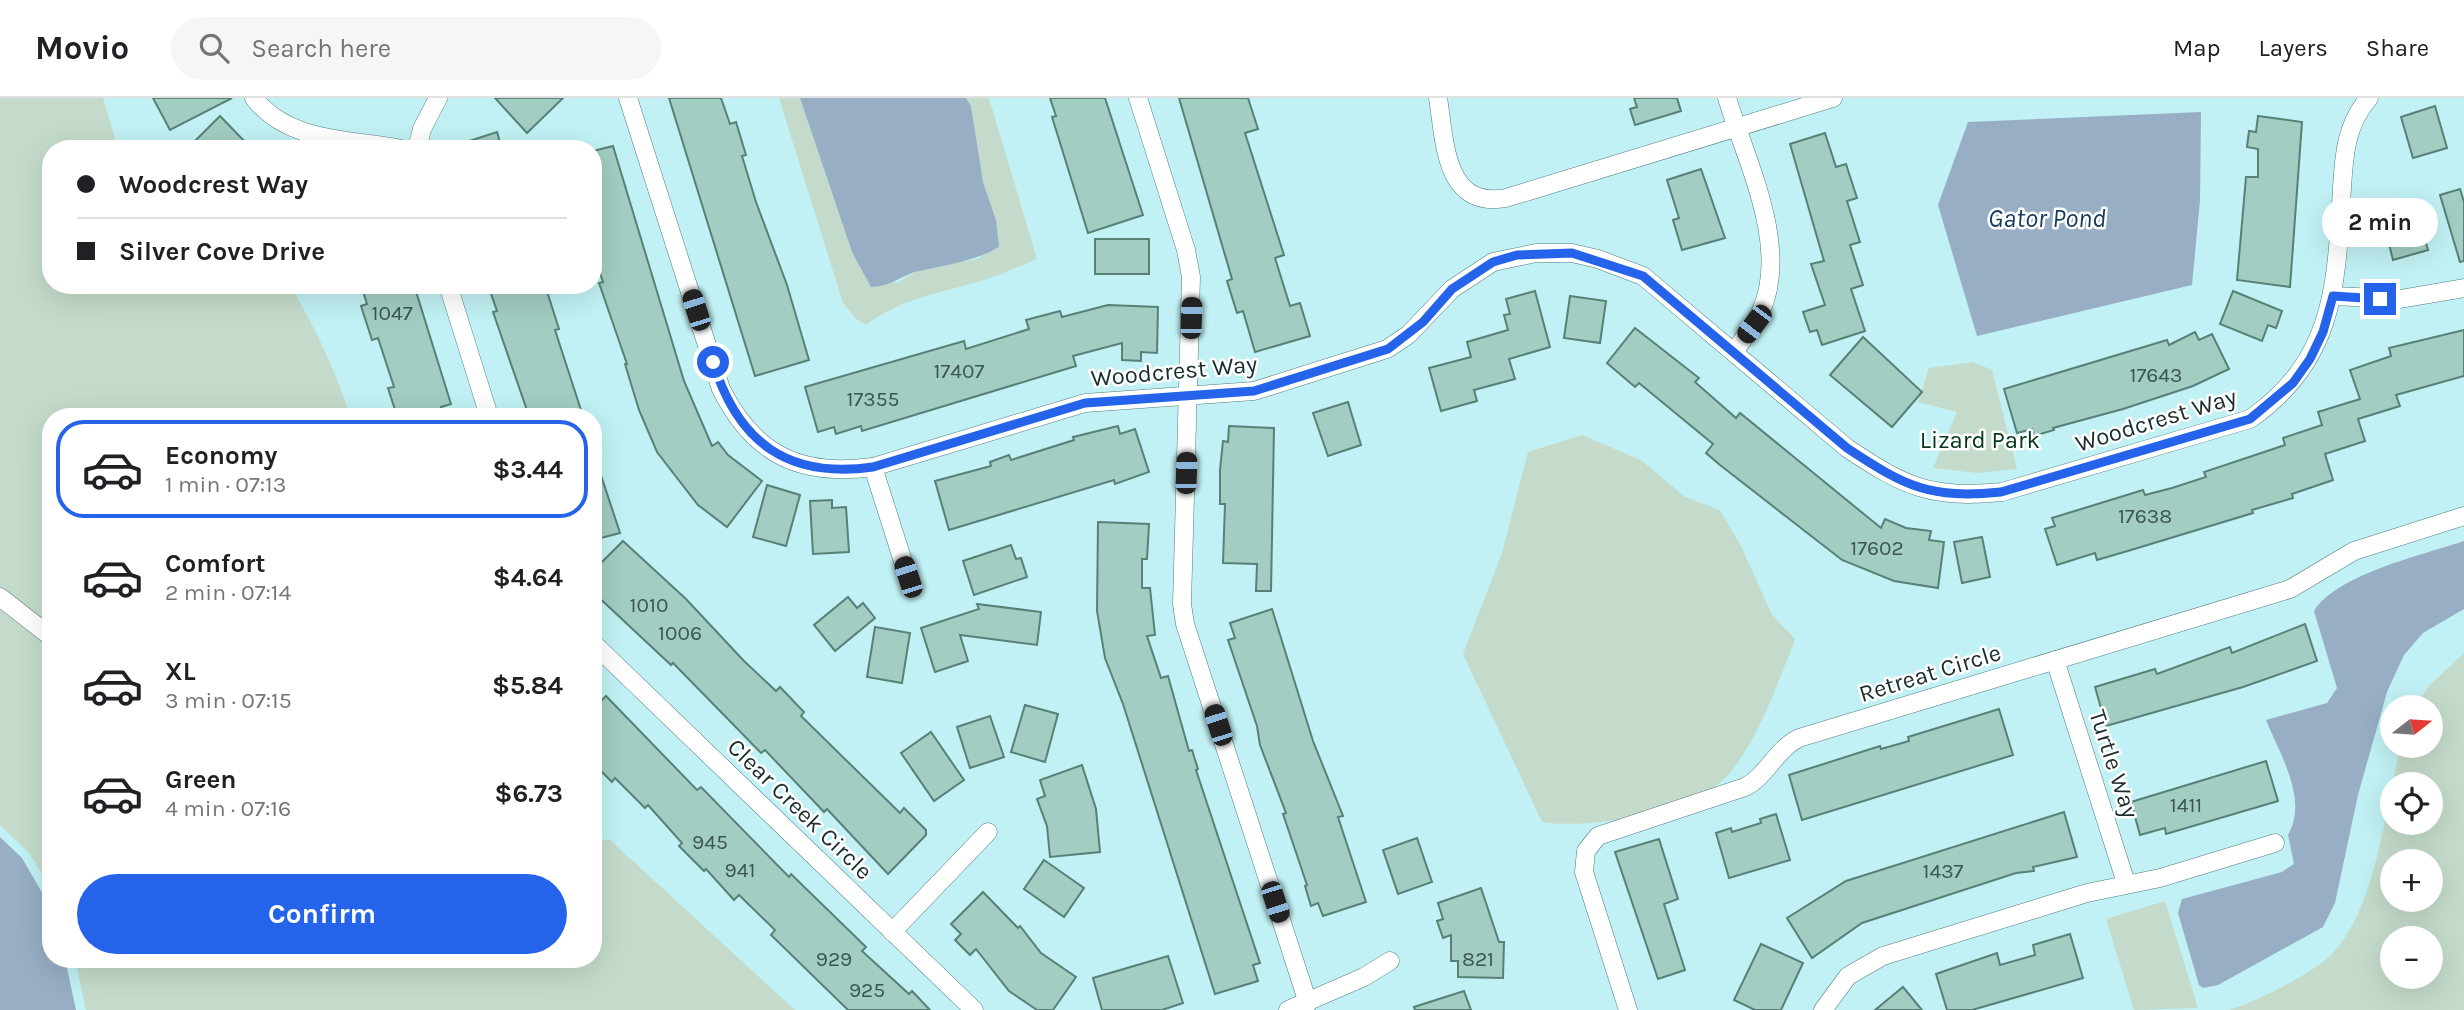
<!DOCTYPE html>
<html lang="en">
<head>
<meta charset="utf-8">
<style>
  :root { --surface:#fff; --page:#f6f6f6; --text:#202124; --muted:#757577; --line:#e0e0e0; --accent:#2563eb }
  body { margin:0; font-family:Karla,sans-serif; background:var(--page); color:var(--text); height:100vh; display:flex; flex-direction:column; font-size:26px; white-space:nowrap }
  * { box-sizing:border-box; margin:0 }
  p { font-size:23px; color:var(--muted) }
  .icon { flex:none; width:38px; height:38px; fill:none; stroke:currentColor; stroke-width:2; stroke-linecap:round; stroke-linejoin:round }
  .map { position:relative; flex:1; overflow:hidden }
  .side { position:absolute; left:42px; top:310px; width:560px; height:560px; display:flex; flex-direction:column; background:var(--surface); border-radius:28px; box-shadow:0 7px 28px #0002 }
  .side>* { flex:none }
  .guide { position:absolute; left:42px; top:42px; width:560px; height:154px; border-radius:28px; box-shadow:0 7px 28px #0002; display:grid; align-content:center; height:154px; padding:0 35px; background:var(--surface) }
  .needle { width:46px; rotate:73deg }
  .fabs { position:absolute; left:2380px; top:597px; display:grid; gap:14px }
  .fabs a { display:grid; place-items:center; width:63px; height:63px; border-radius:50%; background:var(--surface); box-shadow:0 7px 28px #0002; font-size:35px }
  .end { position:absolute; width:32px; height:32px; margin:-16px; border:9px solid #2563eb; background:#fff; box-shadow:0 0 0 4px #fff }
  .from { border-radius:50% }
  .bubble { position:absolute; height:49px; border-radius:24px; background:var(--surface); box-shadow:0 7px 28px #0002; font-size:23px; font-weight:700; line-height:49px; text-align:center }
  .car { position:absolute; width:21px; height:42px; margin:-21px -10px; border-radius:9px; box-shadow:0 0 5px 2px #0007; background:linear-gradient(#222 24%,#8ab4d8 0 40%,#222 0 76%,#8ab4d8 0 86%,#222 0) }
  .guide b { display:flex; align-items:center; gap:24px; height:66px; font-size:26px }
  .guide b+b { border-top:2px solid var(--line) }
  .guide i { width:18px; height:18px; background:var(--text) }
  ul { padding:12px 0 0; list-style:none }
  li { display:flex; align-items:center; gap:21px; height:98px; margin:0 14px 10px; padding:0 21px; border:4px solid transparent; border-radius:28px }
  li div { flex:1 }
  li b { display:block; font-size:26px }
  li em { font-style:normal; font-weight:700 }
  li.selected { border-color:var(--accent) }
  li>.icon { width:63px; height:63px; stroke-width:1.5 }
  .cta { display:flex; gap:14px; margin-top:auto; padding:14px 35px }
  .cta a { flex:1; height:80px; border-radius:42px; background:var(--accent); color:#fff; font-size:28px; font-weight:700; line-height:80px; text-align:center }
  header { display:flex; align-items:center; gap:42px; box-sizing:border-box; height:98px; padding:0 35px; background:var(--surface); border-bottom:2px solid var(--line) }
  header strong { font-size:33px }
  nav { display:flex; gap:38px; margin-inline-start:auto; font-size:24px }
  .search { width:490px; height:63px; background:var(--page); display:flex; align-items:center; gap:18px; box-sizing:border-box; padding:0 24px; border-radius:38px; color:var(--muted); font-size:26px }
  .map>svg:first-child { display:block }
  .green { fill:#c4dbcb; fill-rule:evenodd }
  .water { fill:#97aec4 }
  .building { fill:#a1cdc2; stroke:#578177; stroke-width:2 }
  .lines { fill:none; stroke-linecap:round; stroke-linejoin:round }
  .minor-casing { stroke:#507c7f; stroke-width:19 }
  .minor { stroke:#fff; stroke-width:18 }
  .route { stroke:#2563eb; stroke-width:9 }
  .labels { text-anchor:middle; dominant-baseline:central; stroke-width:5; stroke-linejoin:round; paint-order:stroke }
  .number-label { font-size:21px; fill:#3c5553 }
  .street-label { font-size:24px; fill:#1b2d2e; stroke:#fff }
  .park-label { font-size:24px; fill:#03381e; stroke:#fff }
  .water-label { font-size:26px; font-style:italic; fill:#143b5a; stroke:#fff }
</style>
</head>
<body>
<header>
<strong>Movio</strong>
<div class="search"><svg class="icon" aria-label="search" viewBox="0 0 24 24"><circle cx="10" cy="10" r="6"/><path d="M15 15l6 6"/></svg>Search here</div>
<nav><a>Map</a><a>Layers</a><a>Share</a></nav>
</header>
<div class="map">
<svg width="2464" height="912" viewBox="0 0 2464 912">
  <rect width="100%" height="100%" fill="#c1f1f4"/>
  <!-- green -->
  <g class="green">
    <path d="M0,0H103L118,51H51V187H290C315,229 335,271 350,318H51V792L30,756L0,727Z"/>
    <path d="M779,0H800L852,154L897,185L917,173L980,160L996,122L983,84L971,8L966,0H989L1037,161C1018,169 1000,177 981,183C937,196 905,199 866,227L856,221L843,205Z"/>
    <polygon points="1973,264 1992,272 2017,371 1977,375 1933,370 1957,314 1918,304 1929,270"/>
    <path d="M1582,337L1641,362L1685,399L1720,412L1741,448L1772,517L1795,541L1794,545C1776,589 1760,637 1730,675C1698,714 1590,732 1542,724L1463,556L1502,455L1528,354Z"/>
    <path d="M2464,555V912H2229C2255,904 2316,874 2333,855C2378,805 2384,712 2401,648H2431V609H2416L2428,589ZM2392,686H2431V724H2392ZM2392,763H2431V802H2392ZM2392,840H2431V878H2392Z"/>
    <polygon points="609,741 795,912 86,912 75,861 593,861 593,744"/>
    <polygon points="2165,803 2198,910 2134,912 2106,821"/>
  </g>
  <!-- water -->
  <g class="water">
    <path d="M800,0H966L971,8L983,84L996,122L999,149C975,163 946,167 919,173C901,177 891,189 871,189L852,154Z"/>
    <polygon points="2201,14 2200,102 2192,187 1977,238 1938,107 1968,24"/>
    <path d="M2464,443V511L2423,535L2404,557L2387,594L2358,697L2335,805L2323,829L2218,887L2203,890L2199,887L2178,815L2182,801L2282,774L2294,766L2288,737C2309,701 2279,655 2266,622L2327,605L2337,590L2314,513C2337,476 2423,457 2464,443Z"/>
    <polygon points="0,739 22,760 51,810 51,861 65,861 76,912 0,912"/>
  </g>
  <!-- building -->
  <g class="building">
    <polygon points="153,0 232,0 170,32"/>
    <polygon points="495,0 563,0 527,35"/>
    <polygon points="669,0 721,0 730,26 736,24 746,57 742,58 756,104 787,187 809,262 755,278"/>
    <polygon points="1050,0 1105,0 1143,117 1088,135 1052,19 1056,18"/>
    <polygon points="1179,0 1248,0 1258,31 1245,35 1284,157 1275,160 1290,208 1300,205 1310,238 1255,254 1243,213 1237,215 1227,183 1232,181"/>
    <polygon points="1634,0 1677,0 1681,13 1635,27 1630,11 1637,9"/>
    <polygon points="2435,8 2447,50 2413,60 2401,19"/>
    <polygon points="220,18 252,51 187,51"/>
    <polygon points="2258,18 2302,24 2290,189 2237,182 2246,79 2258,79 2258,51 2247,49 2249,33 2256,34"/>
    <polygon points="497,34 502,51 455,51 454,48"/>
    <polygon points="1825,35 1836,69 1846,66 1857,100 1847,103 1860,144 1850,147 1863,187 1851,191 1865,233 1822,247 1817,232 1810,234 1803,214 1825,207 1811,166 1824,163 1790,46"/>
    <polygon points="613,48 684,283 712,348 718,344 728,357 762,383 727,429 698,407 657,354 639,312 625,266 627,266 599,185 603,184 593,155 593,53"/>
    <polygon points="1701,71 1725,140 1682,152 1673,122 1679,120 1667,82"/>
    <polygon points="2460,91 2464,104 2464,163 2460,164 2440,97"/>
    <polygon points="2416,107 2428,152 2393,162 2382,117"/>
    <rect x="1095" y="141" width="54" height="35"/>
    <polygon points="361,187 414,187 451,306 441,309 444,318 397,318 388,290 394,289 378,240 372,242 361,208 367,206"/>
    <polygon points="488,187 545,187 559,231 555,232 581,312 561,318 529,318 493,214 497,213"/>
    <polygon points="1535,193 1550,249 1509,261 1515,281 1474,292 1477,303 1441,313 1429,270 1471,259 1467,244 1508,232 1504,217 1510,216 1506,201"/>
    <polygon points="2233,193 2282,213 2276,230 2268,227 2262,243 2220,226"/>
    <polygon points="1570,198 1606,203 1600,245 1564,240"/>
    <polygon points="1108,207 1158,209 1157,255 1141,254 1141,263 1122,262 1122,245 1073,258 1076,268 862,333 861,328 836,336 834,329 818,334 805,289 964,243 966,251 1029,231 1026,222 1060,213 1062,219"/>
    <polygon points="1635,230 1699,280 1695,284 1736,320 1740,315 1881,430 1885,421 1906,430 1931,433 1929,442 1944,444 1938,490 1894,483 1842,462 1720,367 1706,355 1713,346 1639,285 1635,289 1607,265"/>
    <polygon points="2464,232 2464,278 2396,297 2400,308 2358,321 2365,343 2325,356 2333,382 2292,396 2293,400 2252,412 2253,415 2131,452 2097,462 2095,455 2057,467 2045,431 2055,428 2052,420 2143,392 2145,397 2172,390 2206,379 2204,374 2285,347 2283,340 2322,327 2318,314 2360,301 2350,272 2391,258 2389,250"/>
    <polygon points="2195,234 2199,242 2212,236 2229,271 2193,288 2123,311 2053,330 2054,332 2034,338 2032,331 2017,335 2004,291 2167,242 2169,247"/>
    <polygon points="1863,239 1922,294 1892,329 1830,277"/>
    <polygon points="1348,304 1361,347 1328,358 1313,315"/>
    <polygon points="1118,328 1120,336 1135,331 1149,374 1115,386 1114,382 949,432 935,383 991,368 990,364 1009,357 1011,362 1074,342 1073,339"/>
    <polygon points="1229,328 1274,330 1271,493 1256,493 1257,466 1223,465 1225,406 1220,406 1220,372 1223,343 1228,344"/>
    <polygon points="593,362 596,362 620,435 593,442"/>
    <polygon points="767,387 800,397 786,448 753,439"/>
    <polygon points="832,402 832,410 846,409 849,454 813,456 810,403"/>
    <polygon points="1098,424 1149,426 1147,461 1142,461 1142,490 1150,490 1155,537 1147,538 1161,580 1168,578 1189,653 1192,652 1198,671 1196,672 1260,865 1253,867 1258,883 1215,896 1123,606 1105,560 1097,513"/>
    <polygon points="1982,439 1990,479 1962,485 1954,444"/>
    <polygon points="623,443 686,501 744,563 776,593 780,589 804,614 801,618 900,715 904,710 926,732 926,737 888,776 827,711 824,714 765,652 761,655 673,565 671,567 593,494 593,473"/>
    <polygon points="1011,447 1016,461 1021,460 1027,479 974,497 963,463"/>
    <polygon points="848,499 857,510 863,505 875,520 835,553 814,527"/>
    <polygon points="977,506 1041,514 1037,547 960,537 968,563 935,574 921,530 979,511"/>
    <polygon points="1272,511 1313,643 1343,718 1338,719 1366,804 1323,818 1318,805 1311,808 1305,788 1307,787 1283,716 1286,715 1260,647 1257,628 1228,542 1235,540 1230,525"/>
    <polygon points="2305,526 2317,563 2243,589 2106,628 2095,589 2155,571 2157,576 2230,549 2232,555"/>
    <polygon points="875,529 910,535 902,585 867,579"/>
    <polygon points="606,598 697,692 701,689 789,779 791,776 866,849 862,853 909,896 912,893 930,912 848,912 771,837 775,832 739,797 734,802 706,771 704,773 679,748 682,745 648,707 645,710 615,680 612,684 593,665 593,611"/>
    <polygon points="1025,607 1058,616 1045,664 1011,654"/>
    <polygon points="1999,611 2013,657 1802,722 1789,677 1880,648 1881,651 1909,643 1908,639"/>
    <polygon points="990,618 1004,659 970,670 957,629"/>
    <polygon points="931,634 964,682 934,703 901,655"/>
    <polygon points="2266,663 2278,703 2166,736 2165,730 2140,737 2131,704"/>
    <polygon points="1082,667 1096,711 1100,754 1050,759 1047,728 1037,701 1045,698 1040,682"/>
    <polygon points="2064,714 2077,759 2033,769 2034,773 2016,775 1862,825 1812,860 1787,820 1846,783"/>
    <polygon points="1776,716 1790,762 1729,780 1716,735 1731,730 1732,734 1761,725 1760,721"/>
    <polygon points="1417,740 1432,784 1398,796 1383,752"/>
    <polygon points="1659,741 1678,801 1664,806 1685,872 1658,881 1615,754"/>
    <polygon points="1044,762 1084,790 1064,819 1024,791"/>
    <polygon points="1481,790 1499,844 1504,844 1503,880 1458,879 1458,863 1451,863 1451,837 1443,840 1437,823 1443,821 1438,805"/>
    <polygon points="983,794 1018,830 1020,828 1041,855 1076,879 1053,912 1037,912 1009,893 976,851 970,857 955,842 961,836 951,826"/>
    <polygon points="2070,836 2083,880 1972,912 1947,912 1936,876 1997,855 2000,867 2035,857 2033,847"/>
    <polygon points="1761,846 1803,865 1781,912 1755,912 1734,902"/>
    <polygon points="1168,858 1183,905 1162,912 1102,912 1093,880"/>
    <polygon points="1903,889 1922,912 1875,912"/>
    <polygon points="1464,893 1471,912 1415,912 1414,909"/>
  </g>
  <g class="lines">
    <!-- minor casing -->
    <g class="minor-casing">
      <g id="minor">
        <path d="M254,0C288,45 352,41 401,51"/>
        <path d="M628,0L721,291C754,357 801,379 873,369L1085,305L1254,293L1387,251L1408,237L1452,191L1493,164L1536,155H1572L1598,161L1643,178L1847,350C1905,389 1931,401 2002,394L2250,321C2336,261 2336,186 2342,90C2344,57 2346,26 2369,0"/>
        <polyline points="1138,0 1186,152 1191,179 1182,506 1185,526 1308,905"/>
        <path d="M1438,0C1445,43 1444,111 1506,100L1833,0"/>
        <path d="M1727,0C1746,63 1790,148 1761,213C1754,228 1743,241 1734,254"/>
        <polyline points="417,51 422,31 438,0"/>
        <polyline points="448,187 489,318"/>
        <polyline points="2333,198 2400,201 2464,190"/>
        <polyline points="873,369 908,479"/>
        <polyline points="0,499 51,539"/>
        <polyline points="593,545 974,912"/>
        <polyline points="2055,562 2126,785"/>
        <polyline points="892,834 988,734"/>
        <polyline points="1288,912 1364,879 1390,863"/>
        <path d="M1628,912L1584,774L1586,753L1598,738L1745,689C1767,678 1776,651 1799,640L2290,491L2354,453L2464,418"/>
        <polyline points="1823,912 1848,878 1883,858 2087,795 2160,780 2275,745"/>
      </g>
    </g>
    <!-- minor -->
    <use href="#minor" class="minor"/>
  </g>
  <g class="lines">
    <!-- route -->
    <path class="route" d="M713,264C738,345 788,381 873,369L1085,305L1254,293L1388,251L1423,224L1452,191L1493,164L1517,157L1572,155L1643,178L1847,350C1906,389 1930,401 2001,394L2250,321L2293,285L2310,261L2323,234L2333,198L2380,201"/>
  </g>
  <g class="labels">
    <!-- number labels -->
    <g class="number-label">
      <text x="392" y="215">1047</text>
      <text x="959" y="273">17407</text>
      <text x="2156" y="277">17643</text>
      <text x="873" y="301">17355</text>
      <text x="2145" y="418">17638</text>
      <text x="1877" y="450">17602</text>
      <text x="649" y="507">1010</text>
      <text x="680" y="535">1006</text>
      <text x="2186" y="707">1411</text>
      <text x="710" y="744">945</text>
      <text x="740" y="772">941</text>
      <text x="1943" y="773">1437</text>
      <text x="834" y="861">929</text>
      <text x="1478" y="861">821</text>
      <text x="867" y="892">925</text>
    </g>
    <!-- street labels -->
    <g class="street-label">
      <text transform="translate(1174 273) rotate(-5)">Woodcrest Way</text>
      <text transform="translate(2156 322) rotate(-17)">Woodcrest Way</text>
      <text transform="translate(1930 575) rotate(-17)">Retreat Circle</text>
      <text transform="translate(2114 666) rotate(72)">Turtle Way</text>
      <text transform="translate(800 711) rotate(44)">Clear Creek Circle</text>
    </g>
    <!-- park labels -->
    <g class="park-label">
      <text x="1980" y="342">Lizard Park</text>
    </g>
    <!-- water labels -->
    <g class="water-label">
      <text x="2047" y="120">Gator Pond</text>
    </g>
  </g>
</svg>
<div class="fabs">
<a><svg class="needle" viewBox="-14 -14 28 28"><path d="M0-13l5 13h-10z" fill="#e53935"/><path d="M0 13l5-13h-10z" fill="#757577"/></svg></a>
<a><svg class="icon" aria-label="locate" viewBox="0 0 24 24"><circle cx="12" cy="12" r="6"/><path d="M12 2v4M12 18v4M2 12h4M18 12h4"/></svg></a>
<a>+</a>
<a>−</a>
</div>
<i class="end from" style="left:713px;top:264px"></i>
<i class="end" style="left:2380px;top:201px"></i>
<div class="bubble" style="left:2322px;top:100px;width:116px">2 min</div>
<i class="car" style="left:696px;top:212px;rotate:342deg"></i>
<i class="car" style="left:1191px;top:220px;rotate:2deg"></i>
<i class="car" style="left:1754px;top:226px;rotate:217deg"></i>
<i class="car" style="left:1186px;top:375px;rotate:2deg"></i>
<i class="car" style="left:908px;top:479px;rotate:342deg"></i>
<i class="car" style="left:1218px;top:627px;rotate:342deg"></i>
<i class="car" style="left:1275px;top:804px;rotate:162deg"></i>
<div class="guide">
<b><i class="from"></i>Woodcrest Way</b>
<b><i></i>Silver Cove Drive</b>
</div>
<section class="side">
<ul>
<li class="selected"><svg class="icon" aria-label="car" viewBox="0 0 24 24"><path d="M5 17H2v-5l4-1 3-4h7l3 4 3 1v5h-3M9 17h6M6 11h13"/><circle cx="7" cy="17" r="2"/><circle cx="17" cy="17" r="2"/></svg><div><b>Economy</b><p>1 min · 07:13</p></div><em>$3.44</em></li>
<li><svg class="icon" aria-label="car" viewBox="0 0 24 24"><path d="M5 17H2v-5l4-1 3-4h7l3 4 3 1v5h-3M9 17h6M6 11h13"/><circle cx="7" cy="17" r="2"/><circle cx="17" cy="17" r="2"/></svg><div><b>Comfort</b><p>2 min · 07:14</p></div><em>$4.64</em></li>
<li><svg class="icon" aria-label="car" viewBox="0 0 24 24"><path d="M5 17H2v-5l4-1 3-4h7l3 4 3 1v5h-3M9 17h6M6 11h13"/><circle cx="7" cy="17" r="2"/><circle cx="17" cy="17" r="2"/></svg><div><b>XL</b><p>3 min · 07:15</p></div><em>$5.84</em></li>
<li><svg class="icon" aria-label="car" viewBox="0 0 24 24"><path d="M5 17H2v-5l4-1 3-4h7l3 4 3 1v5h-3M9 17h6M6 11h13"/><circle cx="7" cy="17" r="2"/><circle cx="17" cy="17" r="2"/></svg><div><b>Green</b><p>4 min · 07:16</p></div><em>$6.73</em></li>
</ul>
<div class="cta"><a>Confirm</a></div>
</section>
</div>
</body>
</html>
